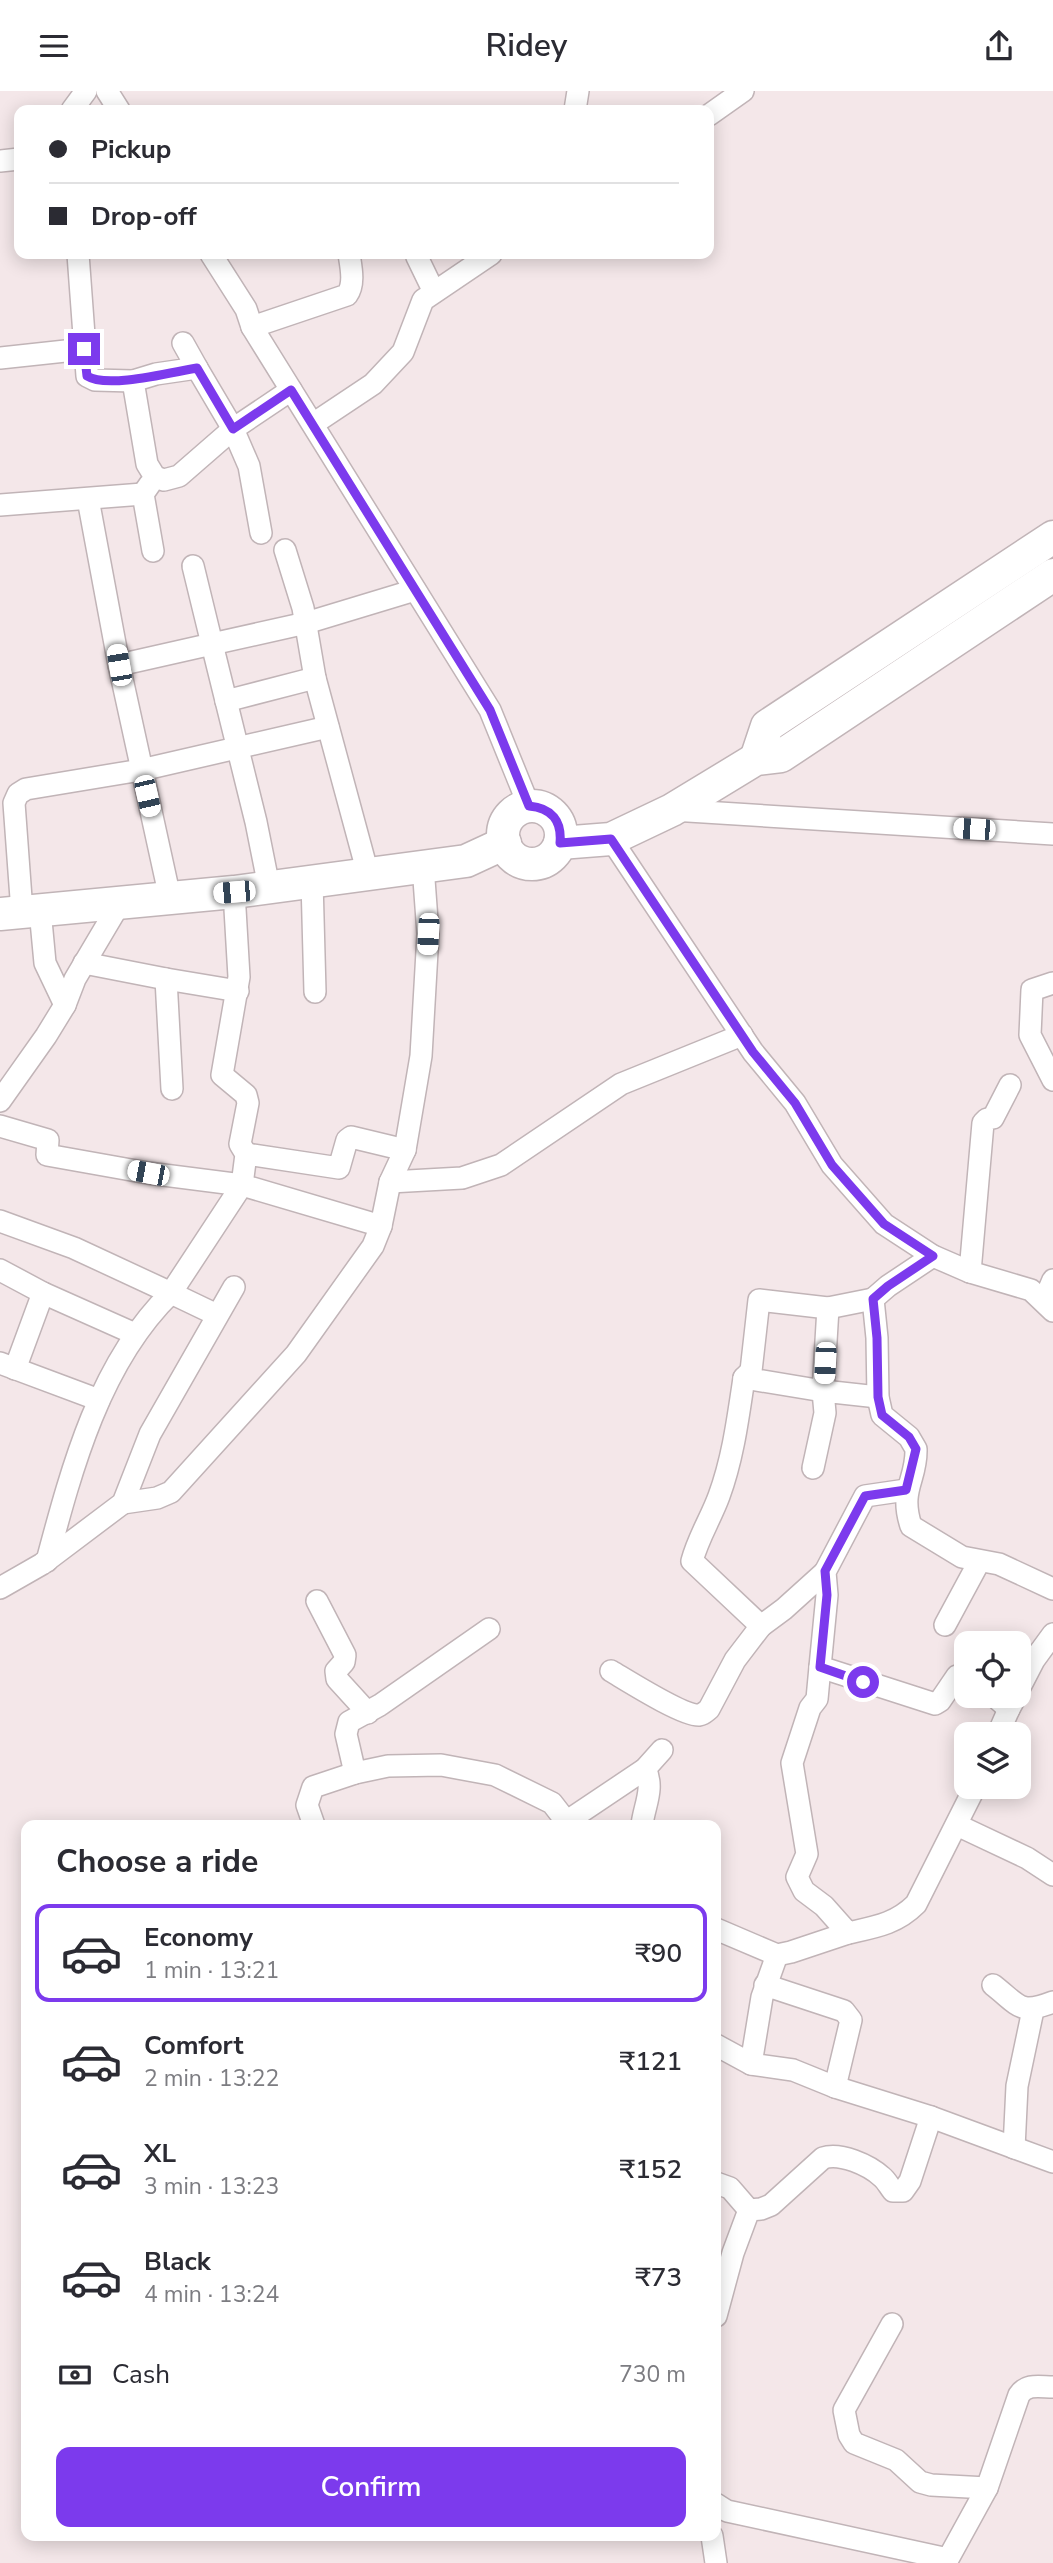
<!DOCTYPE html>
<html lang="en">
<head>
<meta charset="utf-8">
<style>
  :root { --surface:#fff; --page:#f7f7f7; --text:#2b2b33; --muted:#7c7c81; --line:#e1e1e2; --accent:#7c3aed }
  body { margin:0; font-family:"Nunito Sans",sans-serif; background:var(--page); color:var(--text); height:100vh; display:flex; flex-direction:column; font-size:26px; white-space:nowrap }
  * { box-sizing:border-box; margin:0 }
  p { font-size:23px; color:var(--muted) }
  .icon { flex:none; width:38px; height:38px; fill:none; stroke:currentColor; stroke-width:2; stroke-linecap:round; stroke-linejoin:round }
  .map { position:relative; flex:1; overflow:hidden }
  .panel { position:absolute; left:21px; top:1729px; width:700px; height:721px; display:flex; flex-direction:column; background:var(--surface); border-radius:14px; box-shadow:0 4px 18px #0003 }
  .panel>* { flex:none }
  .banner { position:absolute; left:14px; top:14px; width:700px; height:154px; border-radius:14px; box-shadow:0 4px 18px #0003; display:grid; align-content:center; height:154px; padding:0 35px; background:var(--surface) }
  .buttons { position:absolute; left:954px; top:1540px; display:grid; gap:14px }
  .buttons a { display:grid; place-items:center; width:77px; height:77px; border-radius:14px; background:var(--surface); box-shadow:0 4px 18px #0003; font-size:35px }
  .end { position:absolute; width:32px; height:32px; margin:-16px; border:9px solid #7c3aed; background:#fff; box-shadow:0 0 0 4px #fff }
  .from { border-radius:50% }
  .car { position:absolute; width:21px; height:42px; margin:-21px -10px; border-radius:9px; box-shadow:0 0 5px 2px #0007; background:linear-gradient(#fff 24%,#345 0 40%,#fff 0 76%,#345 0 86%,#fff 0) }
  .banner b { display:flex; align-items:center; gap:24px; height:66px; font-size:26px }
  .banner b+b { border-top:2px solid var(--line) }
  .banner i { width:18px; height:18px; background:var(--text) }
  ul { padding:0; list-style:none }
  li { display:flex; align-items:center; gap:21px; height:98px; margin:0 14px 10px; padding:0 21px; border:4px solid transparent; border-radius:14px }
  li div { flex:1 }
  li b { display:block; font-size:26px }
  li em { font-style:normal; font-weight:600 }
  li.active { border-color:var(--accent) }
  li>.icon { width:63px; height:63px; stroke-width:1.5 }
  h2 { padding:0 35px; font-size:32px; line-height:84px }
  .pay { display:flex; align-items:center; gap:18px; height:77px; padding:0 35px; font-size:26px }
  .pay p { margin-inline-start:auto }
  .primary-button { display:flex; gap:14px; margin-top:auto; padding:14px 35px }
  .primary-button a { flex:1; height:80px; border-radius:14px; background:var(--accent); color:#fff; font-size:28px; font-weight:600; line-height:80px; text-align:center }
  header { display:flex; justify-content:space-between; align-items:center; height:91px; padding:0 35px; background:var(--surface); font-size:32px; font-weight:600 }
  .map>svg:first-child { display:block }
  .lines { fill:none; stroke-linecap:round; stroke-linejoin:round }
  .street-casing { stroke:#c1b4b7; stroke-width:24 }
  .secondary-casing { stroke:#c1b4b7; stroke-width:35 }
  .street { stroke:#fff; stroke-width:21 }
  .secondary { stroke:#fff; stroke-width:32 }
  .route { stroke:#7c3aed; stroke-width:9 }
</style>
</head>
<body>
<header><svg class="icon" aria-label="menu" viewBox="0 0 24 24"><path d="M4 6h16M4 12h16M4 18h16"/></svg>Ridey<svg class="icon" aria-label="share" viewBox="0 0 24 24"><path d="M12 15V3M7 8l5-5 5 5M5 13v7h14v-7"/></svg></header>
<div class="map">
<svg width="1053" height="2472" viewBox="0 0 1053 2472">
  <rect width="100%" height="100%" fill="#f4e7e9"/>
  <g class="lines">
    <!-- street casing -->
    <g class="street-casing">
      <g id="street">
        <polyline points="107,0 119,19"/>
        <polyline points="72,19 86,0"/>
        <polyline points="575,19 578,0"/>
        <polyline points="709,24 743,0"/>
        <polyline points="0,70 19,68"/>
        <polyline points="78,163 87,285 95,289 133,290"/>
        <polyline points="211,163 246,218 252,236 490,619 529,715"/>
        <polyline points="420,163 417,166 434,201"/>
        <path d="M252,236L347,204C355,193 351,176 349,163"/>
        <polyline points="183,252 197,277 156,283 133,290 147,373 155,386 164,389 179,385 233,338 291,299"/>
        <polyline points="0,267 84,258"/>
        <polyline points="197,277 233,338 249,375 261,442"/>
        <polyline points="313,333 373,293 403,261 423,209 491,163"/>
        <polyline points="150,393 143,403 153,460"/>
        <polyline points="88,408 119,574 170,807"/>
        <polyline points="0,414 143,403"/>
        <polyline points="285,459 303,517 315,587 368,783"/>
        <polyline points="119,574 212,553 193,475"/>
        <polyline points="226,610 315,587"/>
        <polyline points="672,719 1053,743"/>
        <polyline points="611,748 753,961 795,1012 832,1074 884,1133 933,1165 970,1181 1031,1199 1053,1220"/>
        <polyline points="312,790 315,901"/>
        <polyline points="269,796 256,731 212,553 306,532 415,499"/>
        <polyline points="40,819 45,872 65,914"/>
        <polyline points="22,821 14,712 18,703 26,698 141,679 328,636"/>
        <polyline points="84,872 166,888"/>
        <polyline points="1053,892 1032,899 1030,944 1053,989"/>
        <polyline points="172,998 166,888 238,900"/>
        <polyline points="0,1010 46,945 65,914 75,888 120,812"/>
        <polyline points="0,1035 48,1049 47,1064 148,1082 242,1094 246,1063 240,1053 248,1012 246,1004 222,984 239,886 234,801"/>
        <polyline points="246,1063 339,1077 347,1049 351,1046 405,1059"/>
        <polyline points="390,1091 462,1087 501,1074 621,993 742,944"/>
        <path d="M0,1130L74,1157L171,1202C100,1271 72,1376 47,1470"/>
        <path d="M933,1165L888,1195L873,1208L877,1247L878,1306L882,1324L909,1346L916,1358C917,1389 899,1398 911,1435L962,1466L999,1473L1053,1498"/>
        <polyline points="0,1179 43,1202 135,1243"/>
        <polyline points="970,1181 983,1032 987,1028 993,1027 1010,994"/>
        <polyline points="1044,1210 1053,1189"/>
        <polyline points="217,1224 171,1202 242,1094 381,1135"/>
        <polyline points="0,1272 99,1309"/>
        <polyline points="15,1278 43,1202"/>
        <polyline points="744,1287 823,1300 828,1217"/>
        <polyline points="813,1377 825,1322 823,1300 878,1306"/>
        <polyline points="906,1399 865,1405 825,1481 827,1504 820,1576 935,1613 940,1610 957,1585 966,1583"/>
        <polyline points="123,1412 157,1407 171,1401 296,1263 373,1155 381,1135 390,1091 405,1059 421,965 428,843 423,775"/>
        <path d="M825,1481L784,1518L761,1535L692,1470C698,1447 711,1427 719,1405C733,1367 738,1327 744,1287L751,1280L759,1209L828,1217L873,1208"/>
        <polyline points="0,1497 42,1473 123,1412 150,1343 234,1196"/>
        <polyline points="317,1510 345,1564 344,1571 336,1580 337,1588 368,1622"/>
        <polyline points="945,1534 979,1471"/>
        <path d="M820,1576L817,1608L810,1617L792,1672L807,1763L797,1786L804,1800L824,1815L848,1842C875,1836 896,1833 916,1813L975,1696"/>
        <path d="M611,1580C628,1590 683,1625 699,1624C704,1623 705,1621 709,1618L735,1569L761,1535"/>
        <polyline points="1018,1600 1034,1569 1053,1543"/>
        <polyline points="994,1605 1009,1618 1016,1605"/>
        <polyline points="998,1643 1009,1618"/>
        <polyline points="355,1682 346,1643 349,1631 380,1614 489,1538"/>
        <polyline points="566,1731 645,1678 662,1659"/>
        <polyline points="314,1734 307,1714 313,1696 355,1682 388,1675 441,1674 495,1684 552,1712 569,1734"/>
        <path d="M642,1734C644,1715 655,1697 645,1678"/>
        <polyline points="957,1734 1027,1767 1053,1784"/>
        <polyline points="716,1838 777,1864 791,1861 848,1842"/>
        <polyline points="765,1894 844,1920 851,1929 835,1996"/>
        <path d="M993,1894C1020,1915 1019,1924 1053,1911"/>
        <polyline points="716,1954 751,1973 793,1979 835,1996 931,2026 1053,2071"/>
        <polyline points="751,1973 762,1906 777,1864"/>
        <polyline points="1014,2057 1017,1995 1033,1919"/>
        <polyline points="716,2092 730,2097 749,2119"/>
        <path d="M716,2225L733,2162L749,2119L761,2118L771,2114L823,2067C840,2061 869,2074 882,2086C886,2089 889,2095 893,2100H903L910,2090L931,2026"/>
        <polyline points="892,2233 844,2319 849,2344 854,2352 896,2369 920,2391 931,2394 987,2397"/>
        <path d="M716,2413L727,2420L948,2468L987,2397L1019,2304C1027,2292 1040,2296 1053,2296"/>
        <polyline points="712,2445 716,2472"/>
      </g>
    </g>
    <!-- secondary casing -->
    <g class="secondary-casing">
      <g id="secondary">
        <polyline points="756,668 767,635 1053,446"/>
        <circle cx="532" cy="744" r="29"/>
        <polyline points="560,752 611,748 672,719 756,668 781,665 1053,484"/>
        <polyline points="0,823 234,801 466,770 505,752"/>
      </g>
    </g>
    <!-- street -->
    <use href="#street" class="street"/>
    <!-- secondary -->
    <use href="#secondary" class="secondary"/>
  </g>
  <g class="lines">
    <!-- route -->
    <path class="route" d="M84,258L87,285C107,298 172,281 197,277L233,338L291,299L490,619L529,715C552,717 562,730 560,752L611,748L753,961L795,1012L832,1074L884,1133L933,1165L888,1195L873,1208L877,1247L878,1306L882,1324L909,1346L916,1358L906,1399L865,1405L825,1480L827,1504L820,1576L863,1591"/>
  </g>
</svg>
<div class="buttons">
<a><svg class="icon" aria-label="locate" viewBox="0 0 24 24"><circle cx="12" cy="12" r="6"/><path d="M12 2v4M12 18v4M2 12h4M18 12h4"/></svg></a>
<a><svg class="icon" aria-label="layers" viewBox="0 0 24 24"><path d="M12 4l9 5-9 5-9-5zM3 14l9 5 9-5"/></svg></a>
</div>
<i class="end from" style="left:863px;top:1591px"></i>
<i class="end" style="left:84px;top:258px"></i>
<i class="car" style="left:119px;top:574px;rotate:350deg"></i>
<i class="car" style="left:147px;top:705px;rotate:167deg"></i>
<i class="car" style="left:974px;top:738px;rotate:273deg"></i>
<i class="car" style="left:234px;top:801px;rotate:265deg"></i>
<i class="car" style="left:428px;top:843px;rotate:183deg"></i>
<i class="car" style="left:148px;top:1082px;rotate:281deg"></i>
<i class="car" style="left:825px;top:1272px;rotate:183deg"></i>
<div class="banner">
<b><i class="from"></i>Pickup</b>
<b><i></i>Drop-off</b>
</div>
<section class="panel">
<h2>Choose a ride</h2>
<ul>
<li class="active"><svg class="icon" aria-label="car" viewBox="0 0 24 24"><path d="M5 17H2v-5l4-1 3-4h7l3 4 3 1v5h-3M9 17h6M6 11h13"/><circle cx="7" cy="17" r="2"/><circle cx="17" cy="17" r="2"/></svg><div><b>Economy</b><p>1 min · 13:21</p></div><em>₹90</em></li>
<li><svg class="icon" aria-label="car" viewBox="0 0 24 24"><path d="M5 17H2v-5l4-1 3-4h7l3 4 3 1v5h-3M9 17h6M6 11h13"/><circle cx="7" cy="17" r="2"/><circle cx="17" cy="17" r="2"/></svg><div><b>Comfort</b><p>2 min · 13:22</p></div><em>₹121</em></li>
<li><svg class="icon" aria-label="car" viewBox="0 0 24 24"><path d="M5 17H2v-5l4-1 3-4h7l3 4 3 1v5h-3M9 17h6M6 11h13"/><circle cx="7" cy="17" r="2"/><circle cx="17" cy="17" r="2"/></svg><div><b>XL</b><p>3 min · 13:23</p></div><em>₹152</em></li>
<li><svg class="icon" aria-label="car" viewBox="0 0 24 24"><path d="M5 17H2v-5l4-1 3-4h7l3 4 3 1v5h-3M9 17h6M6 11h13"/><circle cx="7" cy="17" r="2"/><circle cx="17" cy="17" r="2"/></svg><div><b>Black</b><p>4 min · 13:24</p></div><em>₹73</em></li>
</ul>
<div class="pay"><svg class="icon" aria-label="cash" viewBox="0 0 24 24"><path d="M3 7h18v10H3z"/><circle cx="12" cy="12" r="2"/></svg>Cash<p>730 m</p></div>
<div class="primary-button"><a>Confirm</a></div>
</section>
</div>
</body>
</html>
